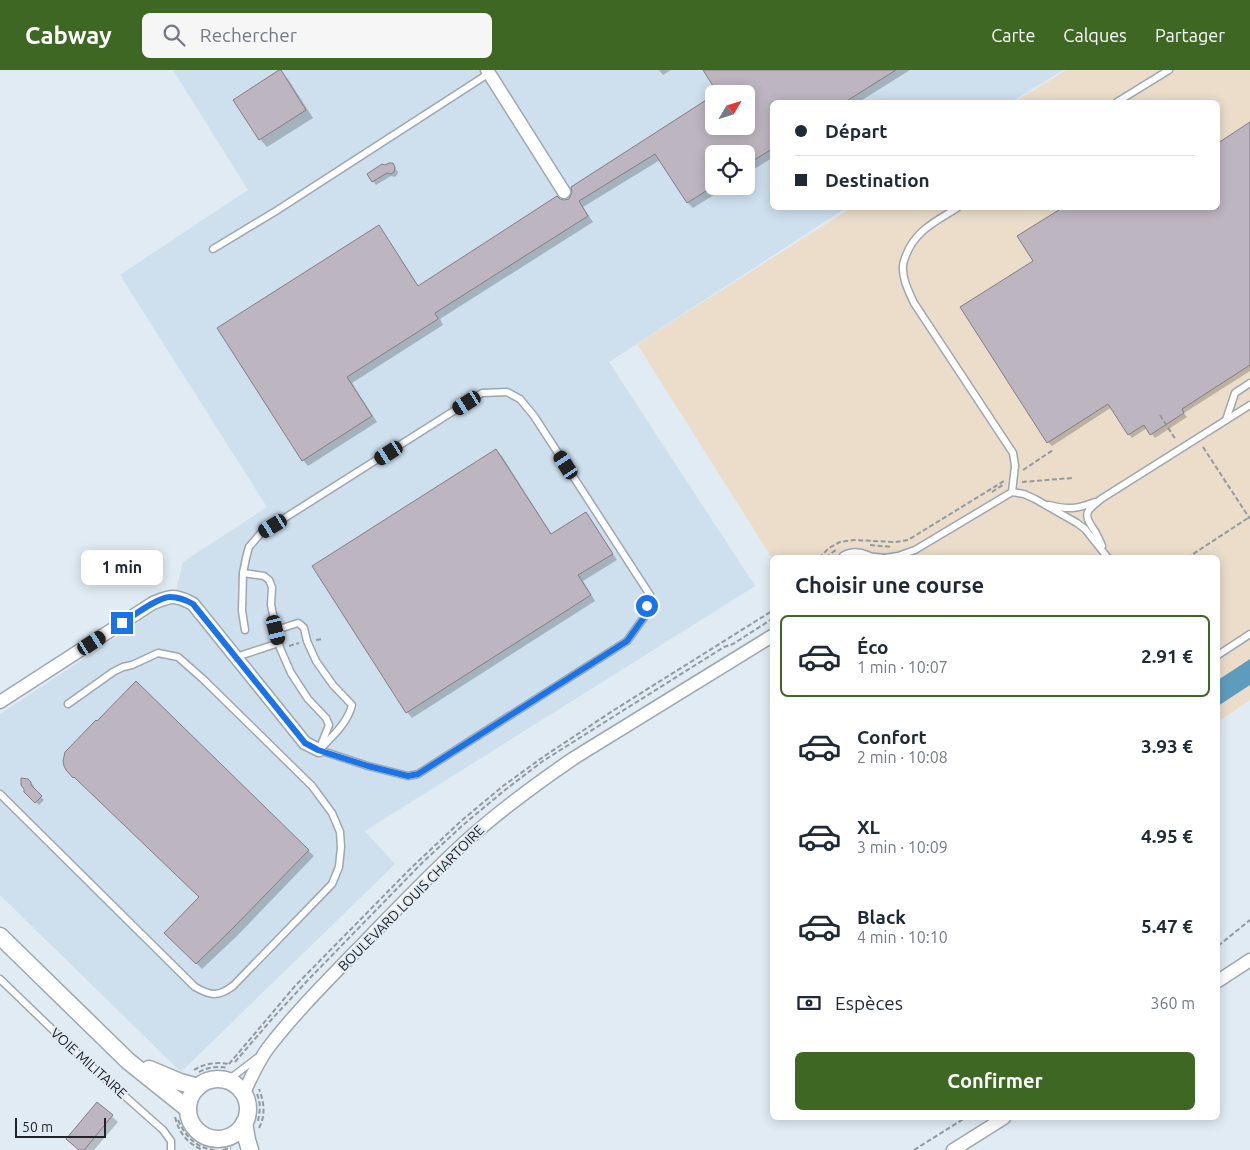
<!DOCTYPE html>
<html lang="fr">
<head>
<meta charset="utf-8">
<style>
  :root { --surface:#fff; --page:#f6f6f7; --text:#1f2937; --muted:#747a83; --line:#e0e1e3; --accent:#3d6723 }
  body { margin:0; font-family:Ubuntu,sans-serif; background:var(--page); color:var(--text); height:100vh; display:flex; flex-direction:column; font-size:19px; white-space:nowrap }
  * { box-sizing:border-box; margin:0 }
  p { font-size:16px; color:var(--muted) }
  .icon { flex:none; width:28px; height:28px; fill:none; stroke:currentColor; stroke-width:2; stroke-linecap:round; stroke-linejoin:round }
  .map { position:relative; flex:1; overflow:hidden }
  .side { position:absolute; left:770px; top:485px; width:450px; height:565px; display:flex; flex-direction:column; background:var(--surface); border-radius:8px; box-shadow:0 2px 12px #0003 }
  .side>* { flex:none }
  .hud { position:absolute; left:770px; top:30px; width:450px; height:110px; border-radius:8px; box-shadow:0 2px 12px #0003; display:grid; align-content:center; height:110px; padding:0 25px; background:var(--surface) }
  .needle { width:32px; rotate:52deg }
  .fabs { position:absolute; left:705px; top:15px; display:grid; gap:10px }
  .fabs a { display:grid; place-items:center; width:50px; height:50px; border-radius:8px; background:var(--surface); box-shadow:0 2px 12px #0003; font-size:25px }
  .scale { position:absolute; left:15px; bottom:12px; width:91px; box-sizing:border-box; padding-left:5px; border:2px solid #202427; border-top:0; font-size:14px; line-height:18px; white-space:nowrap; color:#202427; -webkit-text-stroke:4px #e0ebf3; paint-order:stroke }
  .end { position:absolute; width:22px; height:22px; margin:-11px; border:6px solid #1a73e8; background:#fff; box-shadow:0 0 0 2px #fff }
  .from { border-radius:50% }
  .bubble { position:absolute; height:35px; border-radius:8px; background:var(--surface); box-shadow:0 2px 12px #0003; font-size:16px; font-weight:600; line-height:35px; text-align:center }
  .car { position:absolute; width:15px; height:30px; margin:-15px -8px; border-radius:6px; box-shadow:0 0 4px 1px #0007; background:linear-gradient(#222 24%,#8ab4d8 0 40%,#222 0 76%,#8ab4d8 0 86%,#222 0) }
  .hud b { display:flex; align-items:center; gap:18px; height:48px; font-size:19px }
  .hud b+b { border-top:1px solid var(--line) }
  .hud i { width:12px; height:12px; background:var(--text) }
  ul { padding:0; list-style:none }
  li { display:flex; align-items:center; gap:15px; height:82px; margin:0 10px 8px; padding:0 15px; border:2px solid transparent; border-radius:8px }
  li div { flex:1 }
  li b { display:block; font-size:19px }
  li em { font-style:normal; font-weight:600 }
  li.selected { border-color:var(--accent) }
  li>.icon { width:45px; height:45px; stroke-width:1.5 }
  h2 { padding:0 25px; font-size:22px; line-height:60px }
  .pay { display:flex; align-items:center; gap:12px; height:55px; padding:0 25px; font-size:19px }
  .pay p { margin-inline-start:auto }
  .button { display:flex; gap:10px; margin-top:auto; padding:10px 25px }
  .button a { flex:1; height:58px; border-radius:8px; background:var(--accent); color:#fff; font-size:20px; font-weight:600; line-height:58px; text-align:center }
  header { display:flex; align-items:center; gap:30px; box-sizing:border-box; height:70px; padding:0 25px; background:var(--accent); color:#fff }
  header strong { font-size:24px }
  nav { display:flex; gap:28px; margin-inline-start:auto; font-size:18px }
  .search { width:350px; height:45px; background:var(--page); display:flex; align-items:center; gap:12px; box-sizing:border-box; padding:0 18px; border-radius:8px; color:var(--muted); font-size:19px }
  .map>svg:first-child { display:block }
  .commercial { fill:#ebddca }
  .built { fill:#cedfed; fill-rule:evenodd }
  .water { fill:#5e9cbe }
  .shadow { fill:#0003 }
  .building { fill:#bdb5bf; stroke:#857d86 }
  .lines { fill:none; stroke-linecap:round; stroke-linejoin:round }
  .service-casing { stroke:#9da7af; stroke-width:9 }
  .minor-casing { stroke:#9da7af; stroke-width:15 }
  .secondary-casing { stroke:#9da7af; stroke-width:19 }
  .path { stroke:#929aa0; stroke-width:2; stroke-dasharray:5 2.5; stroke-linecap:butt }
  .service { stroke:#fff; stroke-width:6 }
  .minor { stroke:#fff; stroke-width:12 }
  .secondary { stroke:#fff; stroke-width:16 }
  .route { stroke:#1a73e8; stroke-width:6 }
  .labels { text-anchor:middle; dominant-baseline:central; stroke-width:4; stroke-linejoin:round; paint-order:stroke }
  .street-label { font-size:14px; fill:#202427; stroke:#e0ebf3 }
</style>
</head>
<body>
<header>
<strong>Cabway</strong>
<div class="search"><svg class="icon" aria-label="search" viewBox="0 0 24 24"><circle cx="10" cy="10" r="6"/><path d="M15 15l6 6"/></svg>Rechercher</div>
<nav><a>Carte</a><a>Calques</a><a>Partager</a></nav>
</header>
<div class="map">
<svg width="1250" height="1080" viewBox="0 0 1250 1080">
  <rect width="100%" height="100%" fill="#e0ebf3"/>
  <!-- commercial -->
  <polygon class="commercial" points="1066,0 1250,0 1250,630 1218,652 1218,488 772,488 637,274 851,138 1218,138 1218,32 1015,32"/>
  <!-- built -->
  <path class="built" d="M173,0H1063L1011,32H772V138H846L609,292L755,516L365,761L395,794L181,1002L0,825V644L174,529L183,492L267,437L120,205L248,120ZM714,24H746V56H714ZM714,84H746V116H714Z"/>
  <!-- water -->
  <polygon class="water" points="1250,589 1250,615 1218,636 1218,610"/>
  <!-- shadow -->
  <g class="shadow">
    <polygon points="659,0 671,0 663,5"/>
    <polygon points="704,0 910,0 859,32 772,32 772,88 746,104 746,84 714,84 714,116 728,116 693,138 688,133 660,90 583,137 593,152 440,249 443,255 352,313 377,352 308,396 303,390 379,157 384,163 419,217 564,131 570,130 573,122 714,56 746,56 746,24"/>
    <polygon points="280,1 288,9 313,48 267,77 260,69"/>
    <polygon points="1250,54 1250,301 1184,343 1187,347 1155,368 1147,358 1132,368 1129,364 1112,337 1052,376 1048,372 962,238 1035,191 1019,167 1065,138 1218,138 1218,75"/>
    <polygon points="392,94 398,102 397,105 395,107 391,106 376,115 373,111 385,96"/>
    <polygon points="496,380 502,386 552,465 586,443 591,449 617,490 583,511 595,531 412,648 407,642"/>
    <polygon points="136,613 314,786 238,865 202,899 166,863 200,827 81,712 80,713 67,700 97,653"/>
    <polygon points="28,710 34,716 34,720 44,730 39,735 26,722"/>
    <polygon points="97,1033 118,1052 94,1080 80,1080"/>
  </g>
  <!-- building -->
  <g class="building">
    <polygon points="279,0 281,0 306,40 259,70 233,30"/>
    <polygon points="703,0 896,0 845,32 772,32 772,79 746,95 746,84 714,84 714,116 687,133 655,84 579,131 588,146 435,243 438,249 347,307 372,346 302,391 217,258 379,155 418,216 557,126 560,129 564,130 569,129 572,122 571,117 714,25 714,56 746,56 746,24 718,24"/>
    <polygon points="1250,52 1250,295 1182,339 1184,343 1150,365 1144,355 1128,365 1108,334 1047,373 960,237 1033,191 1017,166 1062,138 1218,138 1218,73"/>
    <polygon points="389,93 393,93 395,97 394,102 391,104 387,103 372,112 367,104 382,94 385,95"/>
    <polygon points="496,379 551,464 586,442 613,484 578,505 591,525 406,643 312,496"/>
    <polygon points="136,611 309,780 232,859 196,894 164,863 199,827 74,707 73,708 66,700 64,696 63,691 65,682 96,650 97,651"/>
    <polygon points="21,708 28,709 31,712 31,715 42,726 35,733 24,722 24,719 21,715"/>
    <polygon points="97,1032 113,1045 84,1080 79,1080 66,1069"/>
  </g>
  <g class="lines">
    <!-- service casing -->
    <g class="service-casing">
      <g id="service">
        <polyline points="1117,32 1169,0"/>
        <path d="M957,138C935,152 914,161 905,188C904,191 903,193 903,196C902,209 909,222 914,233L1013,383L1015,396L1012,422"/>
        <polyline points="213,179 276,141 491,2"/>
        <polyline points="1226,350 1235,323 1250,313"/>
        <path d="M1049,435C1068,440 1077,439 1095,432"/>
        <path d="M1102,476C1101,473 1099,469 1097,465C1094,458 1083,448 1089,440C1092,436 1097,433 1101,429L1250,335"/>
        <polyline points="866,486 884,488"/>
        <polyline points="885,488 898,486 915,480 1012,422 1024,424 1035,429 1077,453 1085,459 1108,488"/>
        <polyline points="243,503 264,506 269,510 272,517 271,535 280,578 291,603 308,629 326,648 329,655 319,680"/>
        <polyline points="245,560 242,541 243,503 246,488 249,477 261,463 482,323 507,322 520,329 534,346 650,525 645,546 627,571 418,704 408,706 368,696 319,680"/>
        <path d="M276,560L298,553L301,555L304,558L307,571L316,591L333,615L352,635C348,652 333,666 321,678"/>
        <polyline points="1218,585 1250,564"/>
        <polyline points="236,587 279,573"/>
        <path d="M0,724L195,917C211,926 218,927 233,916L332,814L339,797L341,777L340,762L332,743L312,716L203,609L178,587L158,583L132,595L123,597L113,602L68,634"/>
        <polyline points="0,909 83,989 163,1060 171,1071 171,1080"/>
        <polyline points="227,1011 257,988"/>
      </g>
    </g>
    <!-- minor casing -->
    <g class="minor-casing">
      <g id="minor">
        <polyline points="487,0 564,122"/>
        <path d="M845,488C852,484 860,485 867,488"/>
        <path d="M0,632L153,533C171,526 174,524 193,534L305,673L319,680"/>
        <polyline points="1218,911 1250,890"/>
        <path d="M243,1025C250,1009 258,992 268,978C294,944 325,913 355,882C391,845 427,807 465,772C499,741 536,714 574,688L772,566"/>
        <polyline points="953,1080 1004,1048"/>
      </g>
    </g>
    <!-- secondary casing -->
    <g class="secondary-casing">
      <g id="secondary">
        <polyline points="0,866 128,991 188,1039"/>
        <polyline points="149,999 180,1012 198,1017"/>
        <circle cx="218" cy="1039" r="30"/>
        <polyline points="244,1053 247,1070 250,1080"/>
      </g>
    </g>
    <!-- path -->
    <g class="path">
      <polyline points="1160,345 1176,370"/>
      <polyline points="1203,377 1250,449"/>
      <polyline points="1023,400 1053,380"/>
      <polyline points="1022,412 1072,408"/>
      <polyline points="992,422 1004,414"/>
      <polyline points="870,475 892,477"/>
      <polyline points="819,488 829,478 840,472 854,470 895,472 908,470 1004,411"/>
      <polyline points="826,488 830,484 836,480"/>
      <polyline points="1187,488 1248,448"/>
      <polyline points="316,570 323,569"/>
      <polyline points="289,576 299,573"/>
      <polyline points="1218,876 1250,850"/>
      <polyline points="235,992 272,949 308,910 423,792 463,755 505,720 543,691 724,577 733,574 772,549"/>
      <polyline points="229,994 295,916 411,798 461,751 503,716 543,687 614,640 772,541"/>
      <path d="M194,1000C205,993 217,992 230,994"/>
      <path d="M199,1002C208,997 217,996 228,998"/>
      <path d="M257,1024C261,1033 260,1041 258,1051"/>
      <path d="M175,1047C179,1063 188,1074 203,1080"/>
      <path d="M178,1050C185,1066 197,1079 215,1080"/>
      <path d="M259,1058C266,1045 264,1032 259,1019"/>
      <polyline points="223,1080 231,1078"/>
      <polyline points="914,1080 965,1048"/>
    </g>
    <!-- service -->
    <use href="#service" class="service"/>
    <!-- minor -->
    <use href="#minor" class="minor"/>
    <!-- secondary -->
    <use href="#secondary" class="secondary"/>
  </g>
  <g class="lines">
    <!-- route -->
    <path class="route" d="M122,553C133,546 158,527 170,527C179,527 186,530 193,534L305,673L318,680L368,696L408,706L418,704L627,571L645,546L647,536"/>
  </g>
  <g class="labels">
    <!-- street labels -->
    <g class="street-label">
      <text transform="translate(411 828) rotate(-45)">BOULEVARD LOUIS CHARTOIRE</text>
      <text transform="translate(89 993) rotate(42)">VOIE MILITAIRE</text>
    </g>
  </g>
</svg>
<div class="fabs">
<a><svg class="needle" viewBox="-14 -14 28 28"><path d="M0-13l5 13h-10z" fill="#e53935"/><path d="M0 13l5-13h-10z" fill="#747a83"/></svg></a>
<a><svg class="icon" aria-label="locate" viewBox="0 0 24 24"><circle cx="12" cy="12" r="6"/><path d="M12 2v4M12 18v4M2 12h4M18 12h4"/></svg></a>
</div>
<div class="scale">50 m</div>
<i class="end from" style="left:647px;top:536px"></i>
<i class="end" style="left:122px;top:553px"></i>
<div class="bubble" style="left:81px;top:480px;width:82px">1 min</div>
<i class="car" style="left:467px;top:333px;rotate:237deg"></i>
<i class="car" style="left:389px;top:383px;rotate:237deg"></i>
<i class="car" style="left:566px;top:395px;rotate:327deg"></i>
<i class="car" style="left:273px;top:456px;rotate:239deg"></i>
<i class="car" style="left:276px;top:560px;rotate:166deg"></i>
<i class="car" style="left:92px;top:573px;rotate:57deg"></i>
<div class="hud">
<b><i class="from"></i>Départ</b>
<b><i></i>Destination</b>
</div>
<section class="side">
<h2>Choisir une course</h2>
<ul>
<li class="selected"><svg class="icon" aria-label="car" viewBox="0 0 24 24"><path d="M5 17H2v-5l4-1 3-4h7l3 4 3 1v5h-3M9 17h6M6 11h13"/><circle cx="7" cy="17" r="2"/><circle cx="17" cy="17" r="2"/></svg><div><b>Éco</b><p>1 min · 10:07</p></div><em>2.91 €</em></li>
<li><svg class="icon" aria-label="car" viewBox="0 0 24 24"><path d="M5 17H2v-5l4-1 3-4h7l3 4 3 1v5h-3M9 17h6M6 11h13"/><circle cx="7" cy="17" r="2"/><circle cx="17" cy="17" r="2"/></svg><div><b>Confort</b><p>2 min · 10:08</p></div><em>3.93 €</em></li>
<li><svg class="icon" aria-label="car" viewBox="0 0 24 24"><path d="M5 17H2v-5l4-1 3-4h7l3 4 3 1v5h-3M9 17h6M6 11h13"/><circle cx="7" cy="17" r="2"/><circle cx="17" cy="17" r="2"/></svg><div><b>XL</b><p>3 min · 10:09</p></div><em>4.95 €</em></li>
<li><svg class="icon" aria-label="car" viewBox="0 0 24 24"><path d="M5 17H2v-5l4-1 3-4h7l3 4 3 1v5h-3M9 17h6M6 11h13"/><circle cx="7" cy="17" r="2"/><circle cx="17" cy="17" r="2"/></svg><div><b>Black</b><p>4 min · 10:10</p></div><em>5.47 €</em></li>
</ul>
<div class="pay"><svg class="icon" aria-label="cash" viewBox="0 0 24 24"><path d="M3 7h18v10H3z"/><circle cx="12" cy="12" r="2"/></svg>Espèces<p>360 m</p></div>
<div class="button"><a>Confirmer</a></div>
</section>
</div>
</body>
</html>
